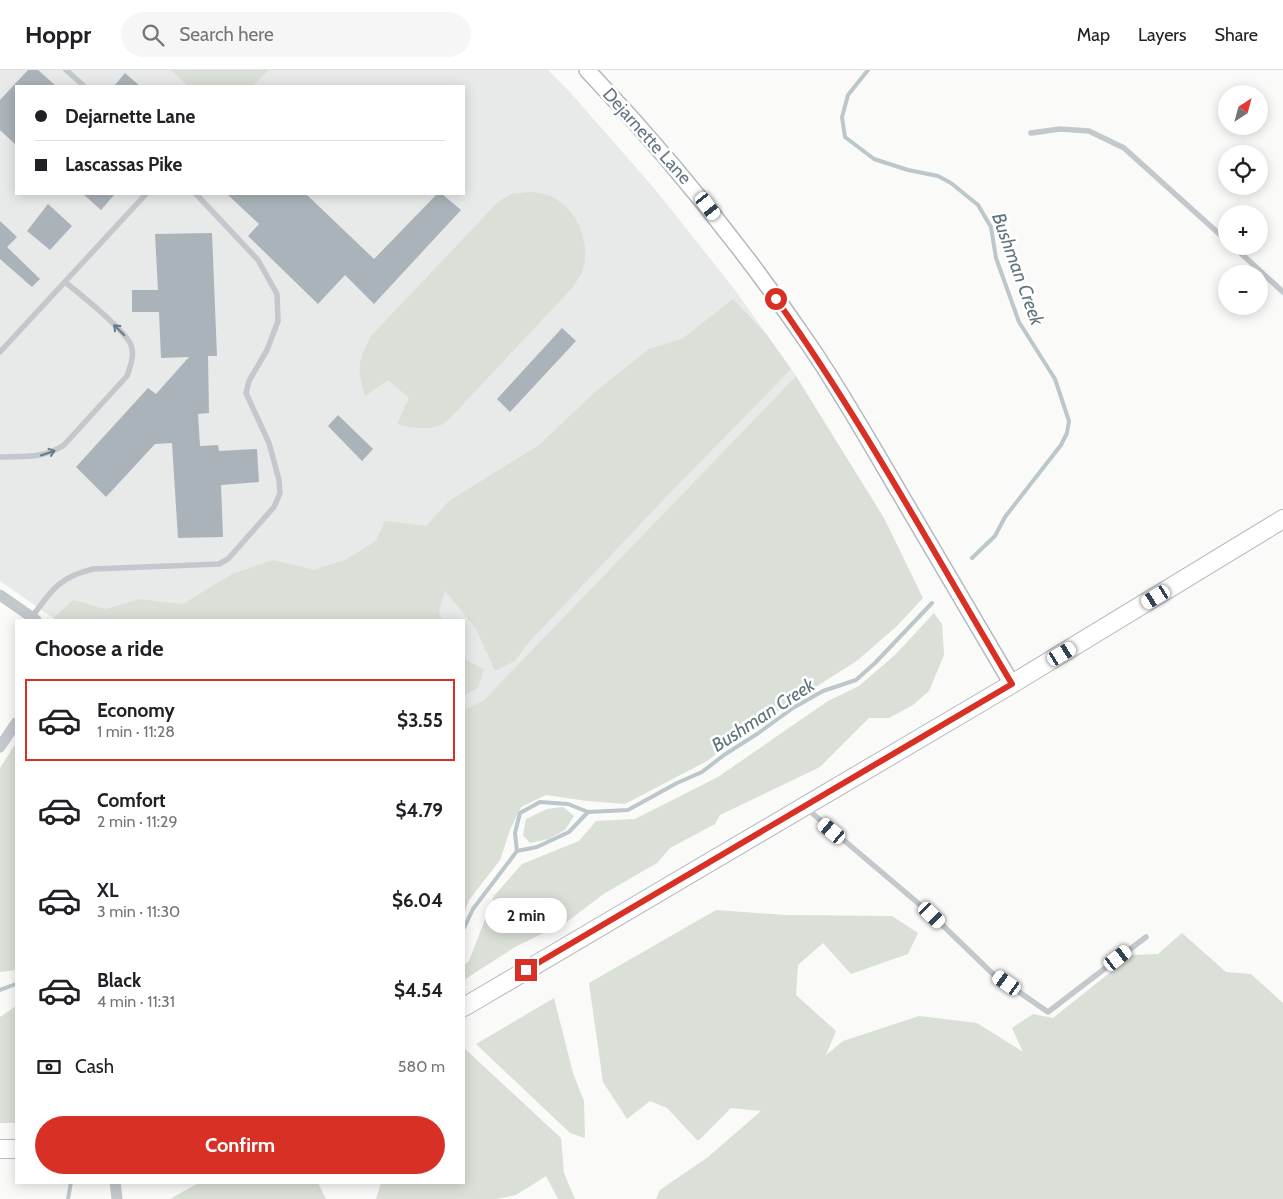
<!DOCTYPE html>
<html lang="en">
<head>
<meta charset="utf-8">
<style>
  :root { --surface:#fff; --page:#f6f6f6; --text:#202124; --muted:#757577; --line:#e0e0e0; --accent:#d93025 }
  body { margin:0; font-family:Cabin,sans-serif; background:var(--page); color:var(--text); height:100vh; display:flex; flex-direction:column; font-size:19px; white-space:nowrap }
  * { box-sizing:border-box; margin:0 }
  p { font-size:16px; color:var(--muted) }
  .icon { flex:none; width:28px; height:28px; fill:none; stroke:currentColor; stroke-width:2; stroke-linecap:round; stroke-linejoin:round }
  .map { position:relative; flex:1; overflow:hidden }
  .panel { position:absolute; left:15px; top:549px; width:450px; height:565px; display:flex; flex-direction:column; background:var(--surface); border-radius:0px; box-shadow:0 2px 12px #0003 }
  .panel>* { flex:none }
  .banner { position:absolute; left:15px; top:15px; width:450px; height:110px; border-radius:0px; box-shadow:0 2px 12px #0003; display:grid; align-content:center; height:110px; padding:0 20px; background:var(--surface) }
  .needle { width:32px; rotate:36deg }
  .tools { position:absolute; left:1218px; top:15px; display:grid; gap:10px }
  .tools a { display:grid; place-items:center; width:50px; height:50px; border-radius:50%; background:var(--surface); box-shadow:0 2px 12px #0003; font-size:25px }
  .end { position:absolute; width:22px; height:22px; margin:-11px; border:6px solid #d93025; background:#fff; box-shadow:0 0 0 2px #fff }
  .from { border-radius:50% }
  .bubble { position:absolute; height:35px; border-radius:18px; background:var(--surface); box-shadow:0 2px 12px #0003; font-size:16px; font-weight:700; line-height:35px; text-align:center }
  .car { position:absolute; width:15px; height:30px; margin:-15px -8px; border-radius:6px; box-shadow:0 0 4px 1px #0007; background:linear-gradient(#fff 24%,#345 0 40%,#fff 0 76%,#345 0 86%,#fff 0) }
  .banner b { display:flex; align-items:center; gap:18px; height:48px; font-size:19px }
  .banner b+b { border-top:1px solid var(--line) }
  .banner i { width:12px; height:12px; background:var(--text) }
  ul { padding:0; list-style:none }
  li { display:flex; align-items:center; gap:15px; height:82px; margin:0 10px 8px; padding:0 10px; border:2px solid transparent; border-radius:0px }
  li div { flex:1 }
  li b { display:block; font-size:19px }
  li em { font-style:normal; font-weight:700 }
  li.selected { border-color:var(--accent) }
  li>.icon { width:45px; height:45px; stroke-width:1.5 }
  h2 { padding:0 20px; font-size:22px; line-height:60px }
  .pay { display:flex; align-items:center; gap:12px; height:55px; padding:0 20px; font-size:19px }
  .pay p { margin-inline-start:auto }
  .action { display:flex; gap:10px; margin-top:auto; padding:10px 20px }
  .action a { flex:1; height:58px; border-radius:30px; background:var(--accent); color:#fff; font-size:20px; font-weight:700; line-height:58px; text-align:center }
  header { display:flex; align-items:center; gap:30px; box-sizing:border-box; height:70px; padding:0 25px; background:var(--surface); border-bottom:1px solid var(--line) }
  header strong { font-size:24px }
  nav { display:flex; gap:28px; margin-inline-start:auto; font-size:18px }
  .search { width:350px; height:45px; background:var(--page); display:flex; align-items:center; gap:12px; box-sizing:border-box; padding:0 18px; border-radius:28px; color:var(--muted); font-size:19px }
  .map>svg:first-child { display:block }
  .built { fill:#e8e9e9; fill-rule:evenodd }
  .green { fill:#dadfd7 }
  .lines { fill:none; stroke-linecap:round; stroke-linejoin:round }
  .stream { stroke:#bbc7cb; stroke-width:4 }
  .building { fill:#aab3b9 }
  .secondary-casing { stroke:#b3babf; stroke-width:18 }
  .primary-casing { stroke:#b5babe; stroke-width:20 }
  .lane { stroke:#c3c8cc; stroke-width:5.5 }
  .street { stroke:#c3c8cc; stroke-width:11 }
  .secondary { stroke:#fff; stroke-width:15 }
  .primary { stroke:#fff; stroke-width:18 }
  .oneway { stroke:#6a7a87 }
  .route { stroke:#d93025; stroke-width:6 }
  .labels { text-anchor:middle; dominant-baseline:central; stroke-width:5; stroke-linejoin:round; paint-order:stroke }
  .street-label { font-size:18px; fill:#657683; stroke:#fff }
  .water-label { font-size:19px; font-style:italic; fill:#60757c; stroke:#fff }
</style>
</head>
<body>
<header>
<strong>Hoppr</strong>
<div class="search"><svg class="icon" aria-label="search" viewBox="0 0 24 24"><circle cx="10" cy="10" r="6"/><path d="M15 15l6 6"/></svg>Search here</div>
<nav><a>Map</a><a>Layers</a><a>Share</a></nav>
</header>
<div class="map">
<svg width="1283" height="1129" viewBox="0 0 1283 1129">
  <rect width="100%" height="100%" fill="#fafaf8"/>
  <!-- built -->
  <path class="built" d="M0,0H548L569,21L654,118L735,220L796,306L464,651V550H56L0,511ZM16,16H464V124H16Z"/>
  <!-- green -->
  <g class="green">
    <polygon points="171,0 268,0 253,16 188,16"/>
    <path d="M529,122C534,122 540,123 544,124C574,132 590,168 584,196C582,203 577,211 573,217L453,345C450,348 446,352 443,354C429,361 411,358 397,354L409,328L388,310L365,326C357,298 357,292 371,266L498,132L511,124Z"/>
    <polygon points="733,229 767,265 791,299 666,427 529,572 515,591 495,601 475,557 445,521 439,541 442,550 56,550 54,548 73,530 106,539 139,529 183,534 232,504 273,490 314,500 347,489 376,471 385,451 426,456 449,431 539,375 595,322 649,279 682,269"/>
    <polygon points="796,306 884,448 923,528 898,555 858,590 741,665 707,691 625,734 587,731 546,725 521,737 510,760 500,790 469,830 464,843 464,640 483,631"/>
    <polygon points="934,543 942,554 944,585 929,621 913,635 889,648 869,648 820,697 720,745 715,754 670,778 657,793 605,823 568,851 515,877 464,910 464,895 469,891 494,826 522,794 579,771 596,751 635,749 718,707 828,631 859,616 896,584"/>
    <polygon points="464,589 484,599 478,618 464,625"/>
    <polygon points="16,673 16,900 0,902 0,698"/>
    <polygon points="563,737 574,746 565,760 549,769 530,773 523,765 526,749 547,739"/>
    <polygon points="716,840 785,845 892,846 918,863 908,884 851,904 823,873 798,895 796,925 836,961 826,985 843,971 919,946 977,953 1023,982 1012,958 1033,944 1053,948 1132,885 1158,884 1182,863 1226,902 1251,904 1283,933 1283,1129 656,1129 660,1120 708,1087 761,1041 731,1038 698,1071 667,1038 650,1031 627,1049 603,1012 589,913"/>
    <polygon points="554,928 573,1003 584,1031 585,1068 570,1063 476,974"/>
    <polygon points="16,936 16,1053 0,1053 0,947"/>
    <polygon points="464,978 561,1068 564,1103 575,1129 558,1129 546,1106 516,1125 497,1129 376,1129 381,1113 464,1112"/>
    <polygon points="200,1112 318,1113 326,1129 170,1129"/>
  </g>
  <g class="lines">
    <!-- stream -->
    <g class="stream">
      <polyline points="868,0 848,25 842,47 845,67 874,89 908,100 938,106 951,113 978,135 991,157 996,188 1019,252 1055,309 1069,351 1067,363 1061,375 1005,447 995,466 972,488"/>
      <polyline points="517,781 515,763 520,743 540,732 568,734 588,742"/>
      <polyline points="464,858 473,839 517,781 537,777 569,762 588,742 628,740 677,713 702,702 724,685 757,664 793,638 823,621 856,610 875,593 932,533"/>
      <polyline points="0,920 16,914"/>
      <polyline points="68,1129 71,1112"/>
    </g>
  </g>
  <!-- building -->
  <g class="building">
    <polygon points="28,0 38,0 56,16 16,16 16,75 0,60 0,30"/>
    <polygon points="125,3 140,16 114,16"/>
    <polygon points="83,124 115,124 101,140"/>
    <polygon points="227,124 306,124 374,189 437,124 442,124 461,140 374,234 345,205 318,234 248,166 259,154"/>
    <polygon points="48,134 72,156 50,180 27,161"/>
    <polygon points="0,151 17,167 7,177 40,209 32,217 0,189"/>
    <polygon points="212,163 217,286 208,286 209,343 198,344 200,376 218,375 219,381 257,379 259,412 221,415 223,467 178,468 172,373 155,374 106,427 76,397 148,318 156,324 189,287 161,288 159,242 132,242 132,220 158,220 155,164"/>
    <polygon points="562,258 576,271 510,342 497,329"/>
    <polygon points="338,345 373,379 362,391 328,356"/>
  </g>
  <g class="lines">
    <!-- secondary casing -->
    <g class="secondary-casing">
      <path id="secondary" d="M587,0C669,86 743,178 810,276C842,323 870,373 899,422C937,486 974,550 1012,614"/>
    </g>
    <!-- primary casing -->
    <g class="primary-casing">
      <g id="primary">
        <polyline points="464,937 1012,614 1283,449"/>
        <polyline points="0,1079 16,1079"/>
      </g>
    </g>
    <!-- lane -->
    <g class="lane">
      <polyline points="66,0 84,16"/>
      <polyline points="1031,63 1060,59 1089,61 1124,78 1226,170"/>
      <polyline points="1233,176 1283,222"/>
      <polyline points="0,282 146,124"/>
      <path d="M0,387C24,386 43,389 64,375L127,306C130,297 135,285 131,275C125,260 80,224 65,212"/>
      <path d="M32,547C51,521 59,507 93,499L219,494L228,489L274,437L280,423L279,410L269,373L246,323L249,311L267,280L278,251L277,224L258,190L196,124"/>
      <polyline points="806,738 932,845 993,904 1048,942 1146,867"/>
    </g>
    <!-- street -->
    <g class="street">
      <polyline points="0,525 36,550"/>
      <polyline points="0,677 16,653"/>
      <polyline points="115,1112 117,1129"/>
    </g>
    <!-- secondary -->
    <use href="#secondary" class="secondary"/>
    <!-- primary -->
    <use href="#primary" class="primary"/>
  </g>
  <!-- one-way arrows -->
  <defs><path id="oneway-shaft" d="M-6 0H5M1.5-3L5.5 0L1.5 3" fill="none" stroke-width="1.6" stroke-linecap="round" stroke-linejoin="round" transform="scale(1.25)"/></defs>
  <g class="oneway">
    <use href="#oneway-shaft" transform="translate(119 260) rotate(-135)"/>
    <use href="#oneway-shaft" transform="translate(48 383) rotate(-19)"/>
  </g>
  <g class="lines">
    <!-- route -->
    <path class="route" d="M526,900L1012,614C935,485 863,352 776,229"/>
  </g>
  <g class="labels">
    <!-- street labels -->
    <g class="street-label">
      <text transform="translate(647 66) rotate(48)">Dejarnette Lane</text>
    </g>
    <!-- water labels -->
    <g class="water-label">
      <text transform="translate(1018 199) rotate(70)">Bushman Creek</text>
      <text transform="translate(763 645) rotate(-33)">Bushman Creek</text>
    </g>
  </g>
</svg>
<div class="tools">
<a><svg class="needle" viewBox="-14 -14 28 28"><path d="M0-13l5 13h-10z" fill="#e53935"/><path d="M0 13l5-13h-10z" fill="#757577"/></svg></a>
<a><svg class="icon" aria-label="locate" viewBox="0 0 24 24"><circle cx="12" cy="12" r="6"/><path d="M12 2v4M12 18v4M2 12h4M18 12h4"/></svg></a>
<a>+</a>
<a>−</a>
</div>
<i class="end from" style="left:776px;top:229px"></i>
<i class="end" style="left:526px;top:900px"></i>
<div class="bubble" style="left:485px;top:828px;width:82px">2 min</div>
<i class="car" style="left:708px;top:136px;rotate:143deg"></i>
<i class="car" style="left:1156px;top:527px;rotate:239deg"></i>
<i class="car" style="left:1062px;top:584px;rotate:59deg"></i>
<i class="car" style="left:832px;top:761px;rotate:310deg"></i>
<i class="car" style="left:932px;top:845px;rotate:134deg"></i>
<i class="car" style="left:1118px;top:888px;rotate:52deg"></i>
<i class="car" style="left:1007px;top:913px;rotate:305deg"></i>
<div class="banner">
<b><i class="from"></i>Dejarnette Lane</b>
<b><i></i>Lascassas Pike</b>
</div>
<section class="panel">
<h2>Choose a ride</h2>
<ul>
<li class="selected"><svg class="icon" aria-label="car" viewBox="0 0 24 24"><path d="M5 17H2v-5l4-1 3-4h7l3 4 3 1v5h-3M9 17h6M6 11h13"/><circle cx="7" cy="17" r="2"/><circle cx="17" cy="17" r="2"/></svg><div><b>Economy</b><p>1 min · 11:28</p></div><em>$3.55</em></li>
<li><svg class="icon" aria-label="car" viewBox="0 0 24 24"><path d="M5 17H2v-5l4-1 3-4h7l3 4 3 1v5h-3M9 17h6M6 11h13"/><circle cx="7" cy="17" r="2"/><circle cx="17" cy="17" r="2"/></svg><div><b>Comfort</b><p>2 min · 11:29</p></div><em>$4.79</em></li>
<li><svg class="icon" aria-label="car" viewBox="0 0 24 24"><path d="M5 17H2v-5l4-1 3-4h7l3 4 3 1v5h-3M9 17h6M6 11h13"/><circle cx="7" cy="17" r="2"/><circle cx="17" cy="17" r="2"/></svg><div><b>XL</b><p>3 min · 11:30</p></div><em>$6.04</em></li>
<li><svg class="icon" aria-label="car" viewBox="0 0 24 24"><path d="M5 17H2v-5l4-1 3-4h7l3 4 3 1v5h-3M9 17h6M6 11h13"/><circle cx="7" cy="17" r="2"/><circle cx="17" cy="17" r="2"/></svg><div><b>Black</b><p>4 min · 11:31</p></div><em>$4.54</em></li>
</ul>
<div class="pay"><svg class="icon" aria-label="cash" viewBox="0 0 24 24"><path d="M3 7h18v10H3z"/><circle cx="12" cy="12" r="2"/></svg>Cash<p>580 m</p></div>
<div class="action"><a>Confirm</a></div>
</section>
</div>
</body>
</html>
